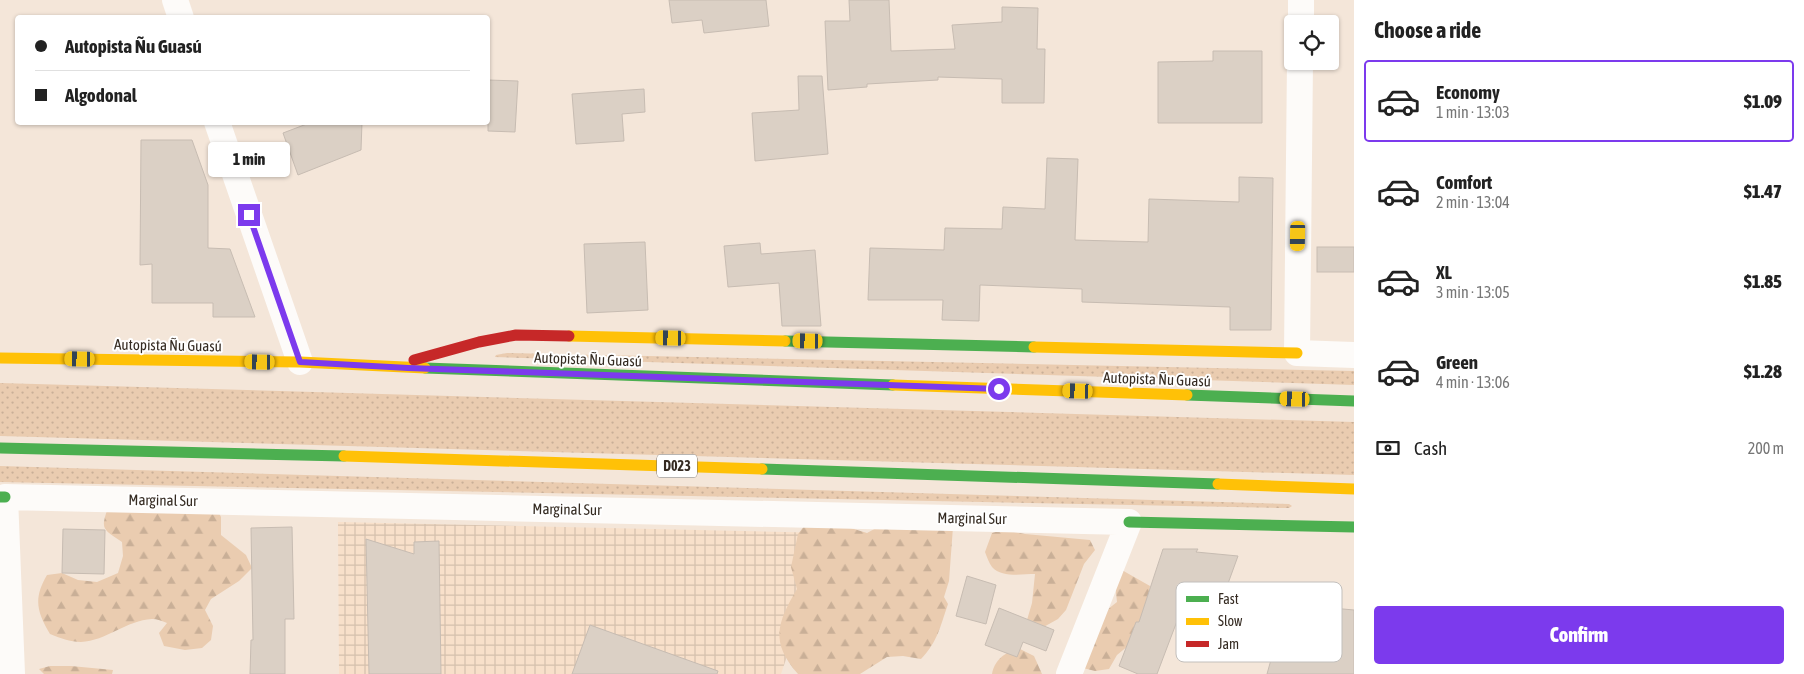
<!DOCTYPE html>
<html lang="en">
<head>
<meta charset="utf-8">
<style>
  :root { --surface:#fff; --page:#f2f2f2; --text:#222; --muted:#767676; --line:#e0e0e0; --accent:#7c3aed }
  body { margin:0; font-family:"Asap Condensed",sans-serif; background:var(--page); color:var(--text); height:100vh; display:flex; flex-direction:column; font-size:19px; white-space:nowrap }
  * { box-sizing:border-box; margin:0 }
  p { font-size:16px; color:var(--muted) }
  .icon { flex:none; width:28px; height:28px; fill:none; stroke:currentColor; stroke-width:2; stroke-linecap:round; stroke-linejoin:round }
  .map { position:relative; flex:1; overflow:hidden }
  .sheet { display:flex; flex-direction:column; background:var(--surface); width:450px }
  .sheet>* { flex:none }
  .top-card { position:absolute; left:15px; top:15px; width:475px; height:110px; border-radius:5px; box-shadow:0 1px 4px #0004; display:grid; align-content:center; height:110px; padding:0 20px; background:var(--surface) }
  .fabs { position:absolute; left:1284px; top:15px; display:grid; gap:10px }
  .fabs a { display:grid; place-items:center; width:55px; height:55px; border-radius:5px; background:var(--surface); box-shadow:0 1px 4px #0004; font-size:25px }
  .end { position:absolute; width:22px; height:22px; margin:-11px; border:6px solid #7c3aed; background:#fff; box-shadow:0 0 0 2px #fff }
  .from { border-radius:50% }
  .bubble { position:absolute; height:35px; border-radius:5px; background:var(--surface); box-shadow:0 1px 4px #0004; font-size:16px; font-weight:800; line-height:35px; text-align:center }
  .car { position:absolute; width:15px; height:30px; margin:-15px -8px; border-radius:6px; box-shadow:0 0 4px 1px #0007; background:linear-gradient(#f5c518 24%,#345 0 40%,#f5c518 0 76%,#345 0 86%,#f5c518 0) }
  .top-card b { display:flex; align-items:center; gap:18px; height:48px; font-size:19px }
  .top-card b+b { border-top:1px solid var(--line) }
  .top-card i { width:12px; height:12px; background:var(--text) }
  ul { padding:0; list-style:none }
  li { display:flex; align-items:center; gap:15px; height:82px; margin:0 10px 8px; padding:0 10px; border:2px solid transparent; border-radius:5px }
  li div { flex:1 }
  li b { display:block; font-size:19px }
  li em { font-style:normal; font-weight:800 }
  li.on { border-color:var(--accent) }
  li>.icon { width:45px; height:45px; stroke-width:1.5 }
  h2 { padding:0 20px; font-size:22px; line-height:60px }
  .pay { display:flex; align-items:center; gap:12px; height:55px; padding:0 20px; font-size:19px }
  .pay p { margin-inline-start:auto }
  .primary-button { display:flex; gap:10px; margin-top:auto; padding:10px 20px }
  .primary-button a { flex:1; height:58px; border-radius:5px; background:var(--accent); color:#fff; font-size:20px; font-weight:800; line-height:58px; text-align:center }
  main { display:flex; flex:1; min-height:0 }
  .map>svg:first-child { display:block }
  .industrial { fill:url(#industrial-grid) }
  .grass { fill:url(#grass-dots) }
  .forest { fill:url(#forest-firs) }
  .building { fill:#dbd0c5; stroke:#c7bcb2 }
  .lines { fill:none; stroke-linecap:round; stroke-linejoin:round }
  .street { stroke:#fdfbf9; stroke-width:26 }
  .fast { stroke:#4caf50; stroke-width:11 }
  .slow { stroke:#ffc107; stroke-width:11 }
  .jam { stroke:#c62828; stroke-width:11 }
  .route { stroke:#7c3aed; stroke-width:6 }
  .labels { text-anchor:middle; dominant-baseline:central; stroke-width:4; stroke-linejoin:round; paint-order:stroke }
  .shield { fill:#fff; stroke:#716a64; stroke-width:1 }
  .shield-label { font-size:14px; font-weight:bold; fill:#342a21 }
  .street-label { font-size:15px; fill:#342a21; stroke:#fff }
  .key { fill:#fff; stroke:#c2bfbc; stroke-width:1 }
  .key-label { font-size:14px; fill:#342a21 }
</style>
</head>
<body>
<main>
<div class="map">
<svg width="1354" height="674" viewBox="0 0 1354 674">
  <defs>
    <pattern id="industrial-grid" width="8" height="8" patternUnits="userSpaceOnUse" patternTransform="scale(1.25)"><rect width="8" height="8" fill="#f8e0ca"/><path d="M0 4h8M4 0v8" fill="none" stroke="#d5c0ad"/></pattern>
    <pattern id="grass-dots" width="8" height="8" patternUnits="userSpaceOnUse" patternTransform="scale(1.25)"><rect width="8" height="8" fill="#eaccb0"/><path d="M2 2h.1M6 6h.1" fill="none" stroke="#c9af97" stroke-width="1.8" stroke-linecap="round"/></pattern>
    <pattern id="forest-firs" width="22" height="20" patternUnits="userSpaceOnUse" patternTransform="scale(1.25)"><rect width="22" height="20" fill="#eaccb0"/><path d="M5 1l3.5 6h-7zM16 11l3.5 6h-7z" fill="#c9af97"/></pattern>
  </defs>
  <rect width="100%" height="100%" fill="#f4e6d9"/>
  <!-- industrial -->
  <polygon class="industrial" points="338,522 829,533 781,674 339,674"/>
  <!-- grass -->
  <g class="grass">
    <polygon points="507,353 1354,371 1354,385 495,357 496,355"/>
    <polygon points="0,383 1354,422 1354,475 0,436"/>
    <polygon points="0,466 1289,504 1292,506 1289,508 1279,508 0,482"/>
  </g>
  <!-- forest -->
  <g class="forest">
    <path d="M109,505L217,509L221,517V535L246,555L252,568L239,581L211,599L205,610L213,626L211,640L202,648L185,650L164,646L159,633L167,623C162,621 157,619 152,619C127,620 106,641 81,642C70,642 60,638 50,634C37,612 33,599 47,575L62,573L78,580L97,582L118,573L123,556L122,542C102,528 100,530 109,505Z"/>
    <path d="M809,520L828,521L867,533L878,527H953L949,581L944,597L948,604C940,627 938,641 921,659L903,656L887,657L860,674H798C770,642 777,623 797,589L791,567L798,534Z"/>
    <path d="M1003,530L1025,534L1090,540L1095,550L1084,564L1066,610L1058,619L1040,629L1027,620L1032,603L1035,574C1022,574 1002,578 992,567C989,563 987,557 985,552L992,533Z"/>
    <polygon points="1113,565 1150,586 1148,603 1134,641 1117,655 1109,669 1095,671 1083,668 1103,613 1117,602"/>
    <path d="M1020,649L1034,656L1042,674H992C994,660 1007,650 1020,649Z"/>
    <polygon points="50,666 71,666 113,670 112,674 44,674 39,669"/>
  </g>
  <!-- building -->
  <g class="building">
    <polygon points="669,0 766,0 769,26 704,33 702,20 672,23"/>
    <polygon points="849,0 889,0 891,51 955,49 952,25 1002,22 1002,7 1038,8 1037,49 1045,49 1044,103 1002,103 1002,79 938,77 938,80 867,84 867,87 828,90 825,21 850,21"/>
    <polygon points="1213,51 1262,51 1262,123 1158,123 1158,62 1213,61"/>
    <polygon points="798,76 822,76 828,154 755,161 752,113 799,110"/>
    <polygon points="488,80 518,81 515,132 488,131"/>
    <polygon points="644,89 645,112 622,114 624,141 576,144 572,94"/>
    <polygon points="312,122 362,122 361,150 298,175 283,133"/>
    <polygon points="141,140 192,140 208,185 208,248 230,249 255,317 213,317 213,303 152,303 152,264 140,265"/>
    <polygon points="1047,158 1078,159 1075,240 1148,242 1149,199 1239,202 1239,177 1273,178 1271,330 1230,330 1230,307 1082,302 1082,289 980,285 979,321 942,320 943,300 868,300 870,248 944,250 945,228 1002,229 1003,207 1045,209"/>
    <polygon points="645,242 648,310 587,313 584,244"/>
    <polygon points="760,243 761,254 815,250 821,326 782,326 779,283 728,287 724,246"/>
    <rect x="1317" y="247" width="37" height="25"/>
    <polygon points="292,527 294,619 285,619 285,674 250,674 251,640 253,640 251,528"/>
    <polygon points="63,529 105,530 104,574 62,573"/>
    <polygon points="366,539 414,554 414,542 439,541 441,674 369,674"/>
    <polygon points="1163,549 1198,549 1196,552 1238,556 1218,611 1185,600 1157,674 1138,674 1119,666 1136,622 1139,622"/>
    <polygon points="967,576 996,585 986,624 956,616"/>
    <polygon points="1278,603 1354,610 1354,674 1267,674 1274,649"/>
    <polygon points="999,608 1054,630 1046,651 1023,642 1017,657 985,645"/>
    <polygon points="590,625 718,671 717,674 572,674"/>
  </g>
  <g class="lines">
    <!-- street -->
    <g class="street">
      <polyline points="175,0 181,18"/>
      <polyline points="1301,24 1301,0"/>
      <polyline points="1300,61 1297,353 1354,355"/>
      <polyline points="217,122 300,362"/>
      <polyline points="12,674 5,497 1129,522 1069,674"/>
    </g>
    <!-- fast -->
    <g class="fast">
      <polyline points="785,341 1034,347"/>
      <polyline points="425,368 893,385"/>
      <polyline points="1187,395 1354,401"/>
      <polyline points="0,448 344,456"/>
      <polyline points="762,469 1218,484"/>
      <polyline points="0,497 5,497"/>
      <polyline points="1129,522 1354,527"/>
    </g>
    <!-- slow -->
    <g class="slow">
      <polyline points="569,336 785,341"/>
      <polyline points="1034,347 1297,353"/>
      <polyline points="0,358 300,362 425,368"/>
      <polyline points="893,385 1187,395"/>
      <polyline points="344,456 762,469"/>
      <polyline points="1218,484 1354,489"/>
    </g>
    <!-- jam -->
    <polyline class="jam" points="414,360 479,342 516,335 569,336"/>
  </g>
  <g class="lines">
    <!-- route -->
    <polyline class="route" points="249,215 300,362 408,368 999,389"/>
  </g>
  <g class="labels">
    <!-- shield labels -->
    <rect class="shield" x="657" y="454.5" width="40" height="23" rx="4"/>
    <g class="shield-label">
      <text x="677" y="466">D023</text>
    </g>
    <!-- street labels -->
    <g class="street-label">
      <text transform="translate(168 345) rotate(1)">Autopista Ñu Guasú</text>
      <text transform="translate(588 359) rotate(2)">Autopista Ñu Guasú</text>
      <text transform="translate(1157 379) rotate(2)">Autopista Ñu Guasú</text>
      <text transform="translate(163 500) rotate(1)">Marginal Sur</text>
      <text transform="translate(567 509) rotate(1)">Marginal Sur</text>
      <text transform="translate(972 518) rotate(1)">Marginal Sur</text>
    </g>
  </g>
  <!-- legend -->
  <rect x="1176" y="582" width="166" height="80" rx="8" class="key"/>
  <rect x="1186" y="596" width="23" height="6" fill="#4caf50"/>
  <rect x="1186" y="618" width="23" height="7" fill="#ffc107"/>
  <rect x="1186" y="641" width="23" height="6" fill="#c62828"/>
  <g class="key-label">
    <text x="1218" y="604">Fast</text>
    <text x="1218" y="626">Slow</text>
    <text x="1218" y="649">Jam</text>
  </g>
</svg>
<div class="fabs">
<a><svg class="icon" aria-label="locate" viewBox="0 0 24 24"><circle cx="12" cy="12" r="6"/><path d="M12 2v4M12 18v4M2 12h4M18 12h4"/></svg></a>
</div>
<i class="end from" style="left:999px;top:389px"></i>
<i class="end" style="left:249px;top:215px"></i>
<div class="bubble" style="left:208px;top:142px;width:82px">1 min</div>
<i class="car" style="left:1298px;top:236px;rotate:181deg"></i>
<i class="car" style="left:671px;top:338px;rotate:271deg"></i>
<i class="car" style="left:808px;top:341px;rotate:271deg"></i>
<i class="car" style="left:80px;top:359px;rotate:271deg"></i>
<i class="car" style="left:260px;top:362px;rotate:271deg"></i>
<i class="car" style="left:1078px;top:391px;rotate:272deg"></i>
<i class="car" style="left:1295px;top:399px;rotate:272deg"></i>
<div class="top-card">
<b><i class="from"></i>Autopista Ñu Guasú</b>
<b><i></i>Algodonal</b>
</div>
</div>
<section class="sheet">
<h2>Choose a ride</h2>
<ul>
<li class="on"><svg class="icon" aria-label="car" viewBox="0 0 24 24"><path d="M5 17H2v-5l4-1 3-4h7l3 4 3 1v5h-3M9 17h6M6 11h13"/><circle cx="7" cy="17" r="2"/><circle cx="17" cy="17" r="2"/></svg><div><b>Economy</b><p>1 min · 13:03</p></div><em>$1.09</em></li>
<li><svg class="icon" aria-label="car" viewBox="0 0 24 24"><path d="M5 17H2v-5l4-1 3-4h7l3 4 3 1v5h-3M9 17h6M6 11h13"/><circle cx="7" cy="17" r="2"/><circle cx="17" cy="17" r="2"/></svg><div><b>Comfort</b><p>2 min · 13:04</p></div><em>$1.47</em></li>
<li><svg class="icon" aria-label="car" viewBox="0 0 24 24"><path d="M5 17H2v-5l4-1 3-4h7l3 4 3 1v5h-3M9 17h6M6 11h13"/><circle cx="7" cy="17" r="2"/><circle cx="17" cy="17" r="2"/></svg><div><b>XL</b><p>3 min · 13:05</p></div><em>$1.85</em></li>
<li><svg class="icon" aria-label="car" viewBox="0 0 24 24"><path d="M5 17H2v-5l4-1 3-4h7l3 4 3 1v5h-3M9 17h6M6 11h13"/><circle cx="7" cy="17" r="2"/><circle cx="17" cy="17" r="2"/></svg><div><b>Green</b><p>4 min · 13:06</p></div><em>$1.28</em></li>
</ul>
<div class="pay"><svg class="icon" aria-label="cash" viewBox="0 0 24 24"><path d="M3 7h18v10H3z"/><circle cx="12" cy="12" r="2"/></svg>Cash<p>200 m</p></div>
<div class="primary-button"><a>Confirm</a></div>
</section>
</main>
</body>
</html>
